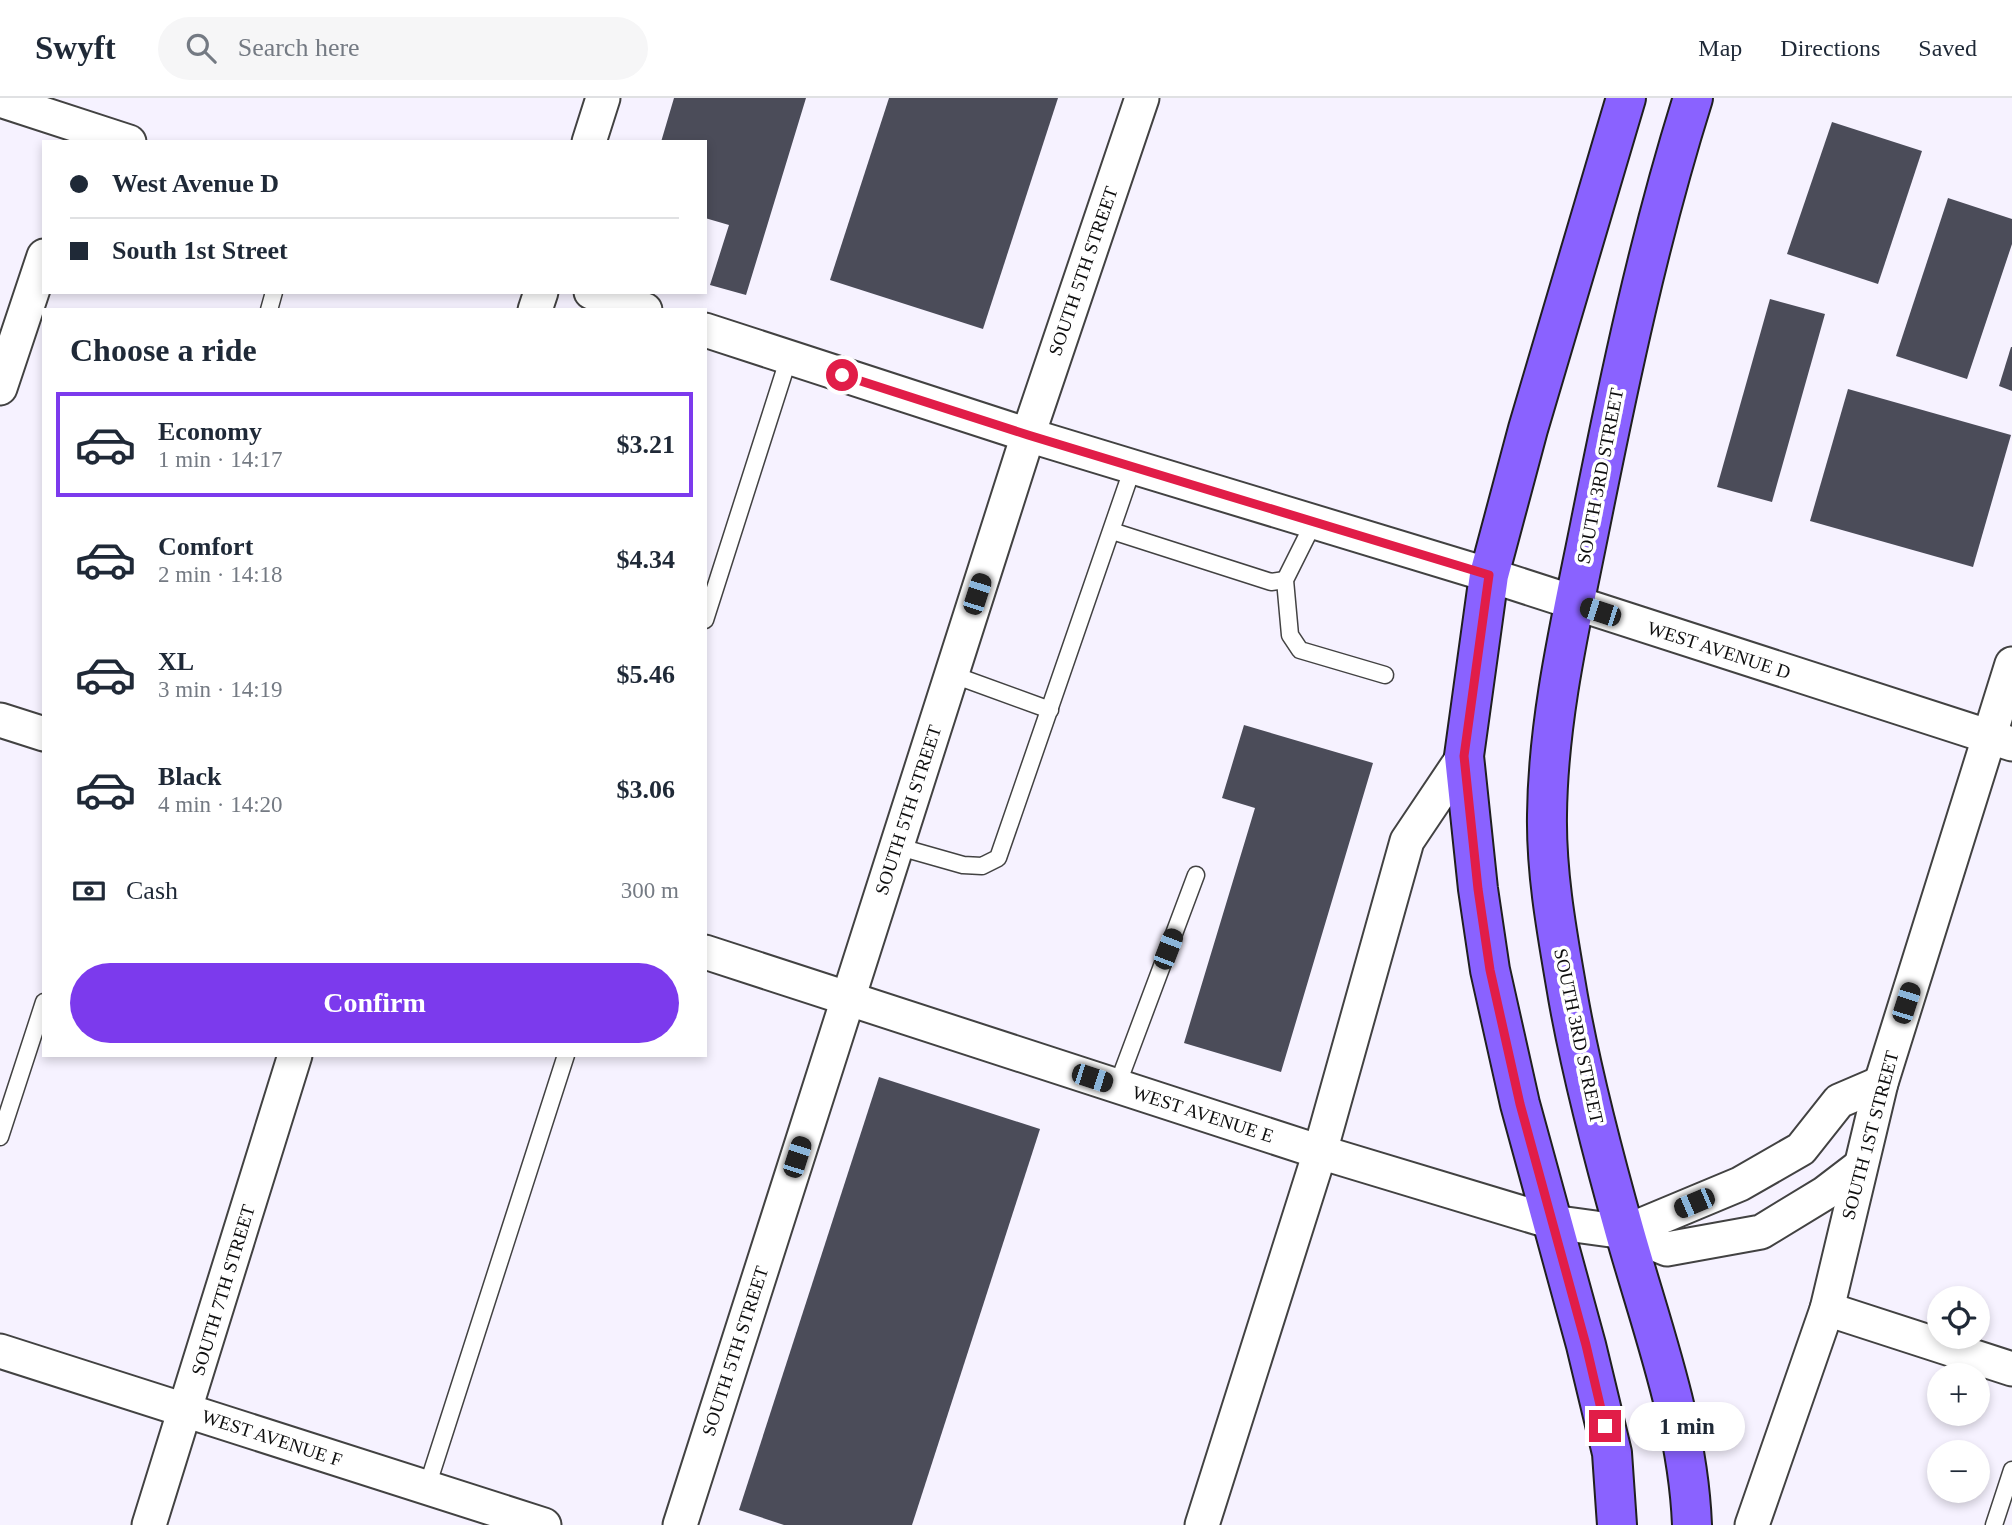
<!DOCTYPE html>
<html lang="en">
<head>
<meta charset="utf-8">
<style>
  :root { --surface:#fff; --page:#f6f6f7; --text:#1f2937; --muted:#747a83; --line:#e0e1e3; --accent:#7c3aed }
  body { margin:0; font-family:Georgia,serif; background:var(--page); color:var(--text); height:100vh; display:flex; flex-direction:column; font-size:26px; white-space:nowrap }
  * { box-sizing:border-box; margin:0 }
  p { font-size:23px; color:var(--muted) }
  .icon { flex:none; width:38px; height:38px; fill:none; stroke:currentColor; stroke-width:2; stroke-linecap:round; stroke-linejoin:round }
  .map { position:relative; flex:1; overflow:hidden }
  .drawer { position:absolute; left:42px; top:210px; width:665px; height:749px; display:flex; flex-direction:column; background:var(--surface); border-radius:0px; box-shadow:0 4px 10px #0003 }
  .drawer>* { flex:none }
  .banner { position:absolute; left:42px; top:42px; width:665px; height:154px; border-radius:0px; box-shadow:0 4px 10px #0003; display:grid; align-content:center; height:154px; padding:0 28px; background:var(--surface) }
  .fabs { position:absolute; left:1927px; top:1188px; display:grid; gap:14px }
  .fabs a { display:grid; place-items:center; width:63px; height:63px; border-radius:50%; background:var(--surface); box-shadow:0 4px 10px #0003; font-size:35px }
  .end { position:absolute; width:32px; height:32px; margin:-16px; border:9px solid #e11d48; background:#fff; box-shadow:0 0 0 4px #fff }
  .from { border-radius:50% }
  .bubble { position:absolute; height:49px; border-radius:24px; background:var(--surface); box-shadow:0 4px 10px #0003; font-size:23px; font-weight:800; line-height:49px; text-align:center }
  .car { position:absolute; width:21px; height:42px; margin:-21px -10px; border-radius:9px; box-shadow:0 0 5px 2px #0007; background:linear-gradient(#222 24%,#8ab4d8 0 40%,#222 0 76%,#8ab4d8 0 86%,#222 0) }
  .banner b { display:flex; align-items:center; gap:24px; height:66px; font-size:26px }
  .banner b+b { border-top:2px solid var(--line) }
  .banner i { width:18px; height:18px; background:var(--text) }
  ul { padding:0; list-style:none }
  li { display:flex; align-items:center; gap:21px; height:105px; margin:0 14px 10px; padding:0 14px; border:4px solid transparent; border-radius:0px }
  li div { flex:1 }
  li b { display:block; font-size:26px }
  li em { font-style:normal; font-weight:800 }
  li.on { border-color:var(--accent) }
  li>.icon { width:63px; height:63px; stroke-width:1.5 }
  h2 { padding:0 28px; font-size:32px; line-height:84px }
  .pay { display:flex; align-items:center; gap:18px; height:77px; padding:0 28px; font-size:26px }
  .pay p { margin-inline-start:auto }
  .action { display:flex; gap:14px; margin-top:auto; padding:14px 28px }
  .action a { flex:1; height:80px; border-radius:42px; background:var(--accent); color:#fff; font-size:28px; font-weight:800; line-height:80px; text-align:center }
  header { display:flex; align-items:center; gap:42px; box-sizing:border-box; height:98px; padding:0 35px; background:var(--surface); border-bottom:2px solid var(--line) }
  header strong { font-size:33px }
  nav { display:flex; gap:38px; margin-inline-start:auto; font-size:24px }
  .search { width:490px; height:63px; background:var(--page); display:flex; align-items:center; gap:18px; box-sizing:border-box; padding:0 24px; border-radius:38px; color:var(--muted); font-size:26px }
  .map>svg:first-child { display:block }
  .building { fill:#4b4c59 }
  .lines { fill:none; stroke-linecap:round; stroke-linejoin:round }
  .service-casing { stroke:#424242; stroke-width:19 }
  .minor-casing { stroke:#424242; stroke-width:37 }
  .primary-casing { stroke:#202020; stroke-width:42 }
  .service { stroke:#fff; stroke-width:16 }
  .minor { stroke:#fff; stroke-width:33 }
  .primary { stroke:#8a62ff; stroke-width:38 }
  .route { stroke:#e11d48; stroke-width:9 }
  .labels { text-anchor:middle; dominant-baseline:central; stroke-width:7; stroke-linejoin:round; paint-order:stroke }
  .street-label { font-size:19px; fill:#0f0f0f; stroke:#fff }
</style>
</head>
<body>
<header>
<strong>Swyft</strong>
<div class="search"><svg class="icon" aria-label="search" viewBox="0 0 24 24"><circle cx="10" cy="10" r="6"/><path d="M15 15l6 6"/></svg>Search here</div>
<nav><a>Map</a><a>Directions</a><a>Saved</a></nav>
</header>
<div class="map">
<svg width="2012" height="1427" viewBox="0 0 2012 1427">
  <rect width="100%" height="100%" fill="#f6f2ff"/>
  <!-- building -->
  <g class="building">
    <polygon points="674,0 806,0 746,197 710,187 729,127 705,120 705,44 661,44"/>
    <polygon points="889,0 1058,0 983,231 830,182"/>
    <polygon points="1832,24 1922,53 1878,186 1787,156"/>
    <polygon points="1948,100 2012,121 2012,146 1967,281 1896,258"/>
    <polygon points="1770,201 1825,216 1772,404 1717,389"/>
    <polygon points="2011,249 2012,249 2012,293 1999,288"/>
    <polygon points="1848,291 2011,337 1973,469 1810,423"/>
    <polygon points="1244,627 1373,665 1281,974 1184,945 1255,710 1222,700"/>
    <polygon points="879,979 1040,1031 912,1427 784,1427 739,1412"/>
  </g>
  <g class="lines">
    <!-- service casing -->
    <g class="service-casing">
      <g id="service">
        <polyline points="269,212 274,194"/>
        <polyline points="1314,424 1285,482 1290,537 1300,552 1385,577"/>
        <polyline points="1112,433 1271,484 1285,482"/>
        <polyline points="705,522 789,259"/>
        <polyline points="951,576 1050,612"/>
        <polyline points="896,748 963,767 982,768 998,760 1133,369"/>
        <polyline points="1117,988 1196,777"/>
        <polyline points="0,1039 44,904"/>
        <polyline points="427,1389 566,957"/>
        <polyline points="1994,1427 2012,1372"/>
      </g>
    </g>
    <!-- minor casing -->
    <g class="minor-casing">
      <g id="minor">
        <polyline points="0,2 129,44"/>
        <polyline points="589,44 603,0"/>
        <polyline points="591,194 645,212"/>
        <polyline points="535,212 541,194"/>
        <polyline points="705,232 1028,337 1489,477 2012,646"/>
        <polyline points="0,290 44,158"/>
        <polyline points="0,622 44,636"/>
        <polyline points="705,854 1320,1054 1552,1124 1625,1134 1667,1151 1761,1134 1825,1095 1859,1069"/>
        <polyline points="1625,1134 1740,1086 1801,1051 1839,1003 1881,985"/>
        <polyline points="1827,1211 2012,1271"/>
        <polyline points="0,1253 544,1427"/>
        <polyline points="149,1427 295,957"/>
        <polyline points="680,1427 1028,337 1142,0"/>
        <polyline points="1202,1427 1320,1054 1407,743 1464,658"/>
        <polyline points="1752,1427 1827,1211 1881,985 2012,566"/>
      </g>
    </g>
    <!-- primary casing -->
    <g class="primary-casing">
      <g id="primary">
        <polyline points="1617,1427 1612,1355 1586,1247 1520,1006 1490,872 1478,791 1464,658 1489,477 1528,331 1626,0"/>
        <path d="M1692,1427C1688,1326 1652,1231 1625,1135C1603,1057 1582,978 1568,899C1558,840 1546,778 1547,717C1548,620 1571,523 1590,428C1619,283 1649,140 1693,0"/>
      </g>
    </g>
    <!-- service -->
    <use href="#service" class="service"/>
    <!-- minor -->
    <use href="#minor" class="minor"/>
    <!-- primary -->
    <use href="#primary" class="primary"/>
  </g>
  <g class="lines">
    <!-- route -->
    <polyline class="route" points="842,277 1028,337 1489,477 1464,658 1478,791 1490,872 1520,1006 1586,1247 1605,1328"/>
  </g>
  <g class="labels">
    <!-- street labels -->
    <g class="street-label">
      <text transform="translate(1083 173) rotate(-71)">SOUTH 5TH STREET</text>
      <text transform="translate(1600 378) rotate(-79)">SOUTH 3RD STREET</text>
      <text transform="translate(1719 552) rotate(18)">WEST AVENUE D</text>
      <text transform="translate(908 712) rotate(-72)">SOUTH 5TH STREET</text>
      <text transform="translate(1579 938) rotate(78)">SOUTH 3RD STREET</text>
      <text transform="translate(1203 1016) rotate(18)">WEST AVENUE E</text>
      <text transform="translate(1870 1037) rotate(-75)">SOUTH 1ST STREET</text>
      <text transform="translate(223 1192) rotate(-73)">SOUTH 7TH STREET</text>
      <text transform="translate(735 1253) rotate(-72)">SOUTH 5TH STREET</text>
      <text transform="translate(272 1340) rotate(18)">WEST AVENUE F</text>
    </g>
  </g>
</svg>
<div class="fabs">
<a><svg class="icon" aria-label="locate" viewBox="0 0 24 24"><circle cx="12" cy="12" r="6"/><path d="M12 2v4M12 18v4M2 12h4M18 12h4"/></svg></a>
<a>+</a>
<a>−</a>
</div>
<i class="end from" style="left:842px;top:277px"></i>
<i class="end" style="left:1605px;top:1328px"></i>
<div class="bubble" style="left:1629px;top:1304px;width:116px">1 min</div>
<i class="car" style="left:977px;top:496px;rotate:18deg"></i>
<i class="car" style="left:1600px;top:514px;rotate:288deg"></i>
<i class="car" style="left:1168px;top:851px;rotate:21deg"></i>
<i class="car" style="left:1906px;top:905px;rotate:18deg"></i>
<i class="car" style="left:1092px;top:980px;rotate:108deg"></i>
<i class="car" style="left:797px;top:1059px;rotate:18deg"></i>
<i class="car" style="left:1694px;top:1105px;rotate:247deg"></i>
<div class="banner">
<b><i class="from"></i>West Avenue D</b>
<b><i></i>South 1st Street</b>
</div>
<section class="drawer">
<h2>Choose a ride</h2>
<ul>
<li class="on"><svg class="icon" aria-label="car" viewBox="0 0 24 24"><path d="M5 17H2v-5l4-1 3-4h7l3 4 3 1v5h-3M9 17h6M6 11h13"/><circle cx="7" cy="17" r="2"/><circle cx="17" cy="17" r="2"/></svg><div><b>Economy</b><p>1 min · 14:17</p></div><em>$3.21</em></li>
<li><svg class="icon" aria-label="car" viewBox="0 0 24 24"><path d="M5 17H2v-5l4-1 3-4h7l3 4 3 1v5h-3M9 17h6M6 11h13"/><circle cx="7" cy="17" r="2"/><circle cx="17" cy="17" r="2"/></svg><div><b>Comfort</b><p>2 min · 14:18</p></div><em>$4.34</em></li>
<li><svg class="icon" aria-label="car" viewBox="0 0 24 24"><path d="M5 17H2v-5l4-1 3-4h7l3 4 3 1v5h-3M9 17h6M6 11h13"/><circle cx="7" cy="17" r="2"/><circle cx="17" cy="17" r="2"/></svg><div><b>XL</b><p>3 min · 14:19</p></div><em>$5.46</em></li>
<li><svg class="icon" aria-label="car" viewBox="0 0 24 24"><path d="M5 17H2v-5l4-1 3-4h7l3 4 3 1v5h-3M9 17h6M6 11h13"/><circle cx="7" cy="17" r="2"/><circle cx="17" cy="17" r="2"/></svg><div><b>Black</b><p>4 min · 14:20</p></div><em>$3.06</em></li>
</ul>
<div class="pay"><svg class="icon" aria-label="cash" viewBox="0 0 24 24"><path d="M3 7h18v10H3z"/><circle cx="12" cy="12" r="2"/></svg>Cash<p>300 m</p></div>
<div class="action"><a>Confirm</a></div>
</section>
</div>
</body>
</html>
